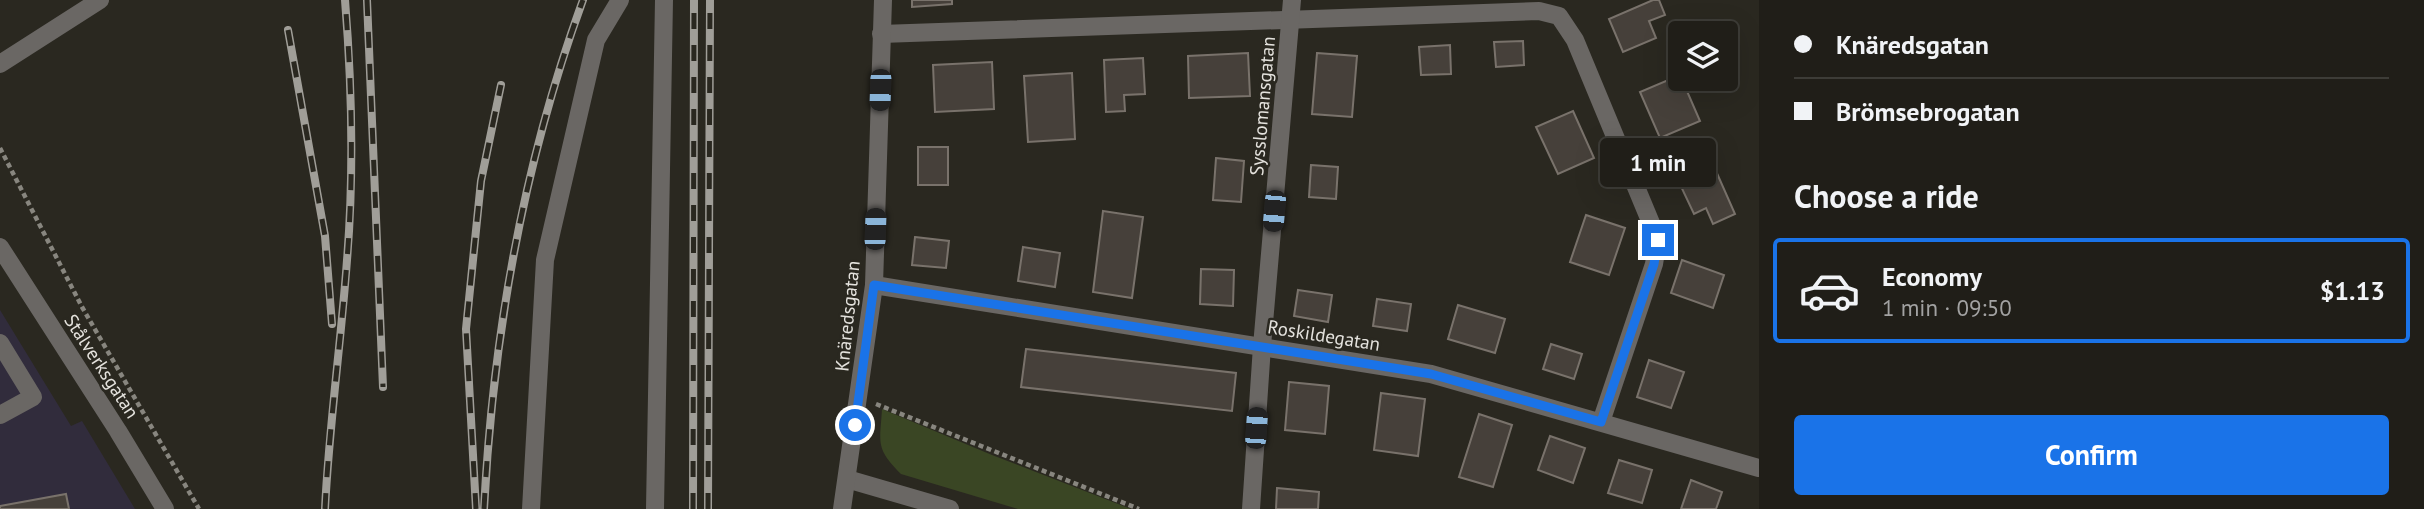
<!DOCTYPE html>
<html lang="en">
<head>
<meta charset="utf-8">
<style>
  :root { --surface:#201e18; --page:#282721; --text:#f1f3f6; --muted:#a2a2a2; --line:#3d3c37; --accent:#1a73e8 }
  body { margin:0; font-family:"PT Sans",sans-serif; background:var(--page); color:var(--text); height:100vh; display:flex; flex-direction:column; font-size:26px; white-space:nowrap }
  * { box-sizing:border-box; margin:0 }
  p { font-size:23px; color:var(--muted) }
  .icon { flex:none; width:38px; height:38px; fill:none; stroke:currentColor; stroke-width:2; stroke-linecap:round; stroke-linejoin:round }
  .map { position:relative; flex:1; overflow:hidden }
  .sheet { display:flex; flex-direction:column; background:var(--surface); width:665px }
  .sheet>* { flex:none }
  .hud { display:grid; align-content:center; height:154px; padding:0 35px; background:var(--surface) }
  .tools { position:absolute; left:1668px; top:21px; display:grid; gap:14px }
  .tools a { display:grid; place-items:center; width:70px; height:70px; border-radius:7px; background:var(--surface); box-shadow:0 7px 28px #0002,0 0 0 2px var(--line); font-size:35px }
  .end { position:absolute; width:32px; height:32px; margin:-16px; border:9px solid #1a73e8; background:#fff; box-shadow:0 0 0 4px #fff }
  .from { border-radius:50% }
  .bubble { position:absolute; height:49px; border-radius:7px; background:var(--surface); box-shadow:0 7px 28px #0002,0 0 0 2px var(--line); font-size:23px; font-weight:700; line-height:49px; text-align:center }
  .car { position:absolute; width:21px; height:42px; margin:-21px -10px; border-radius:9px; box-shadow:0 0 5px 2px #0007; background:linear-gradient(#222 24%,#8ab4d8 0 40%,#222 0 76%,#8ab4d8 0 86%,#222 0) }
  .hud b { display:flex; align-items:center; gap:24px; height:66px; font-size:26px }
  .hud b+b { border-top:2px solid var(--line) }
  .hud i { width:18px; height:18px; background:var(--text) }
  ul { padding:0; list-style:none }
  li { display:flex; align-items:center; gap:21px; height:105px; margin:0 14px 10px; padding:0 21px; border:4px solid transparent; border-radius:7px }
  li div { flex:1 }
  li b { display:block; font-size:26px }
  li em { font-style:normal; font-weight:700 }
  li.selected { border-color:var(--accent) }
  li>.icon { width:63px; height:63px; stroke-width:1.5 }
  h2 { padding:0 35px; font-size:32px; line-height:84px }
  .primary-button { display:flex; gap:14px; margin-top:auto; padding:14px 35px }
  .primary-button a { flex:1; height:80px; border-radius:7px; background:var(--accent); color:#fff; font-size:28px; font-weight:700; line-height:80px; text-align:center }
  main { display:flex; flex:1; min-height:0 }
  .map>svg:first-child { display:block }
  .industrial { fill:#312c3c }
  .green { fill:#3a4624 }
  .building { fill:#46403a; stroke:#79726b; stroke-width:2 }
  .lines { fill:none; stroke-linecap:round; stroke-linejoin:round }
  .path { stroke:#88867f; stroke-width:4.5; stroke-dasharray:5 3.5; stroke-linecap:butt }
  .minor { stroke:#6a6764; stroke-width:18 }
  .rail-casing { stroke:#a09e98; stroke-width:8 }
  .rail { stroke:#2a2820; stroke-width:5; stroke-dasharray:16; stroke-linecap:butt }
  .route { stroke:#1a73e8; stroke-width:9 }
  .labels { text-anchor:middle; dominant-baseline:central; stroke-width:5; stroke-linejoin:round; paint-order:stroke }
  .street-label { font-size:19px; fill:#e4e2dd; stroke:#2a2820 }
</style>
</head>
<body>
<main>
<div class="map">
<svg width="1759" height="509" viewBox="0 0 1759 509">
  <rect width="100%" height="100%" fill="#2a2820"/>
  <!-- industrial -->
  <polygon class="industrial" points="0,310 71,426 82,421 135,509 0,509"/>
  <!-- green -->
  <path class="green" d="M882,409L992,455L1131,509H1018L901,474C875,448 880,443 882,409Z"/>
  <!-- building -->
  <g class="building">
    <polygon points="912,0 952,0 952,4 912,7"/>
    <polygon points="1653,0 1659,0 1665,15 1649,21 1656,38 1623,52 1609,19"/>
    <polygon points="1523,41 1524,65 1496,67 1494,42"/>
    <polygon points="1450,45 1451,74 1421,75 1419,47"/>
    <polygon points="1248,53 1250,96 1189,98 1188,56"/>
    <polygon points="1317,53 1357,56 1352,117 1312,114"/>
    <polygon points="1143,58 1145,94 1124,95 1125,111 1106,112 1104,60"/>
    <polygon points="992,62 994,109 935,112 933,65"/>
    <polygon points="1072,73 1075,139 1028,142 1024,76"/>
    <polygon points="1680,75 1700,121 1660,138 1640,92"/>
    <polygon points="1573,111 1594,158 1558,174 1536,127"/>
    <rect x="918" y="147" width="30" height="38"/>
    <polygon points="1216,158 1244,161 1241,202 1213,200"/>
    <polygon points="1712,162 1735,214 1713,224 1706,208 1694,214 1677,178"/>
    <polygon points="1311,165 1338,167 1336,199 1309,197"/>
    <polygon points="1103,211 1143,217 1132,298 1093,292"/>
    <polygon points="1586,215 1625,228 1609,275 1570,262"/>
    <polygon points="915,237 949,241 946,268 912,265"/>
    <polygon points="1023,247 1060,253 1055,287 1018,281"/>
    <polygon points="1682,260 1724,275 1713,308 1671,293"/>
    <polygon points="1201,269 1234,270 1233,306 1200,304"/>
    <polygon points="1298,290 1332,295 1328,322 1294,316"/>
    <polygon points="1377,299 1411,304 1407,331 1373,326"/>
    <polygon points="1458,305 1505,319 1495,353 1448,339"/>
    <polygon points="1551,344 1582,354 1574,379 1543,369"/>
    <polygon points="1026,349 1236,373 1232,411 1021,387"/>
    <polygon points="1649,360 1684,372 1671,408 1637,397"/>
    <polygon points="1289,382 1329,386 1325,434 1285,430"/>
    <polygon points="1381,393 1425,399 1418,456 1374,450"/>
    <polygon points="1479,414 1512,425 1493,487 1459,477"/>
    <polygon points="1550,436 1585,448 1573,483 1538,470"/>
    <polygon points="1619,460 1652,470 1642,503 1608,493"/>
    <polygon points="1691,480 1722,492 1716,509 1681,509"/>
    <polygon points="1277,488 1319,492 1318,509 1276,509"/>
    <polygon points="66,494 69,509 0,509 0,506"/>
  </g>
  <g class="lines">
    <!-- path -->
    <g class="path">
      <polyline points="0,148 82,307 199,509"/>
      <polyline points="876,404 1139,509"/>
    </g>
    <!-- minor -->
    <g class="minor">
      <polyline points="881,34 1539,11 1559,16 1575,40 1658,240 1654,264 1601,422"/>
      <polyline points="0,64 100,0"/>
      <polyline points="0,247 118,431 165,509"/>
      <polyline points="874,285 1431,374 1759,468"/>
      <polyline points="0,343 33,397 0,415"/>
      <polyline points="847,479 950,509"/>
      <polyline points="531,509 545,260 596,40 620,0"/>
      <polyline points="655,509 664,0"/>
      <polyline points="842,509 874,285 883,0"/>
      <polyline points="1251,509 1262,346 1292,0"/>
    </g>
    <!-- rail casing -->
    <g class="rail-casing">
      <g id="rail">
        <polyline points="367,0 383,387"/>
        <polyline points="288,30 325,236 332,324"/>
        <path d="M325,509C329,426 341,343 347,260C354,174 352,86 345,0"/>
        <polyline points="476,509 466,329 481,181 501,85"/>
        <path d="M484,509C493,335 523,164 583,0"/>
        <polyline points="693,509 694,0"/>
        <polyline points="708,509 710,0"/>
      </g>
    </g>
    <!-- rail -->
    <use href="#rail" class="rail"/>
  </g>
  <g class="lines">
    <!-- route -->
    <polyline class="route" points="855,425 874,285 1431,374 1601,422 1654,264 1658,240"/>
  </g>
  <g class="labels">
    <!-- street labels -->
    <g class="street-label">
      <text transform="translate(1262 106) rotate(-85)">Sysslomansgatan</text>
      <text transform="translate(847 316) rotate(-84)">Knäredsgatan</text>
      <text transform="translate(1324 335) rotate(9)">Roskildegatan</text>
      <text transform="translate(102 366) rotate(57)">Stålverksgatan</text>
    </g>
  </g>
</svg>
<div class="tools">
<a><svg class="icon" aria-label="layers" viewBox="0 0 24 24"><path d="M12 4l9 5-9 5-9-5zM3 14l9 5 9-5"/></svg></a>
</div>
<i class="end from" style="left:855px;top:425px"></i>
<i class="end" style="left:1658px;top:240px"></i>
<div class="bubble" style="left:1600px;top:138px;width:116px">1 min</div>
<i class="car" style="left:880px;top:90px;rotate:182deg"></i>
<i class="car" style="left:1274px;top:211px;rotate:185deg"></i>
<i class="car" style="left:875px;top:229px;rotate:2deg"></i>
<i class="car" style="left:1256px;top:428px;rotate:4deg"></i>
</div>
<section class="sheet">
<div class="hud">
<b><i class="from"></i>Knäredsgatan</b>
<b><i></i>Brömsebrogatan</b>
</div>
<h2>Choose a ride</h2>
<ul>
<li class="selected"><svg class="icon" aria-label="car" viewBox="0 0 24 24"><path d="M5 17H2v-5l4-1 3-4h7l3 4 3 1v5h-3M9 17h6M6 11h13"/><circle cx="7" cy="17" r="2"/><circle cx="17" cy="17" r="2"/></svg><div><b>Economy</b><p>1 min · 09:50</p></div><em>$1.13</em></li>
</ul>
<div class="primary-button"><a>Confirm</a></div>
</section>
</main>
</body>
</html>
